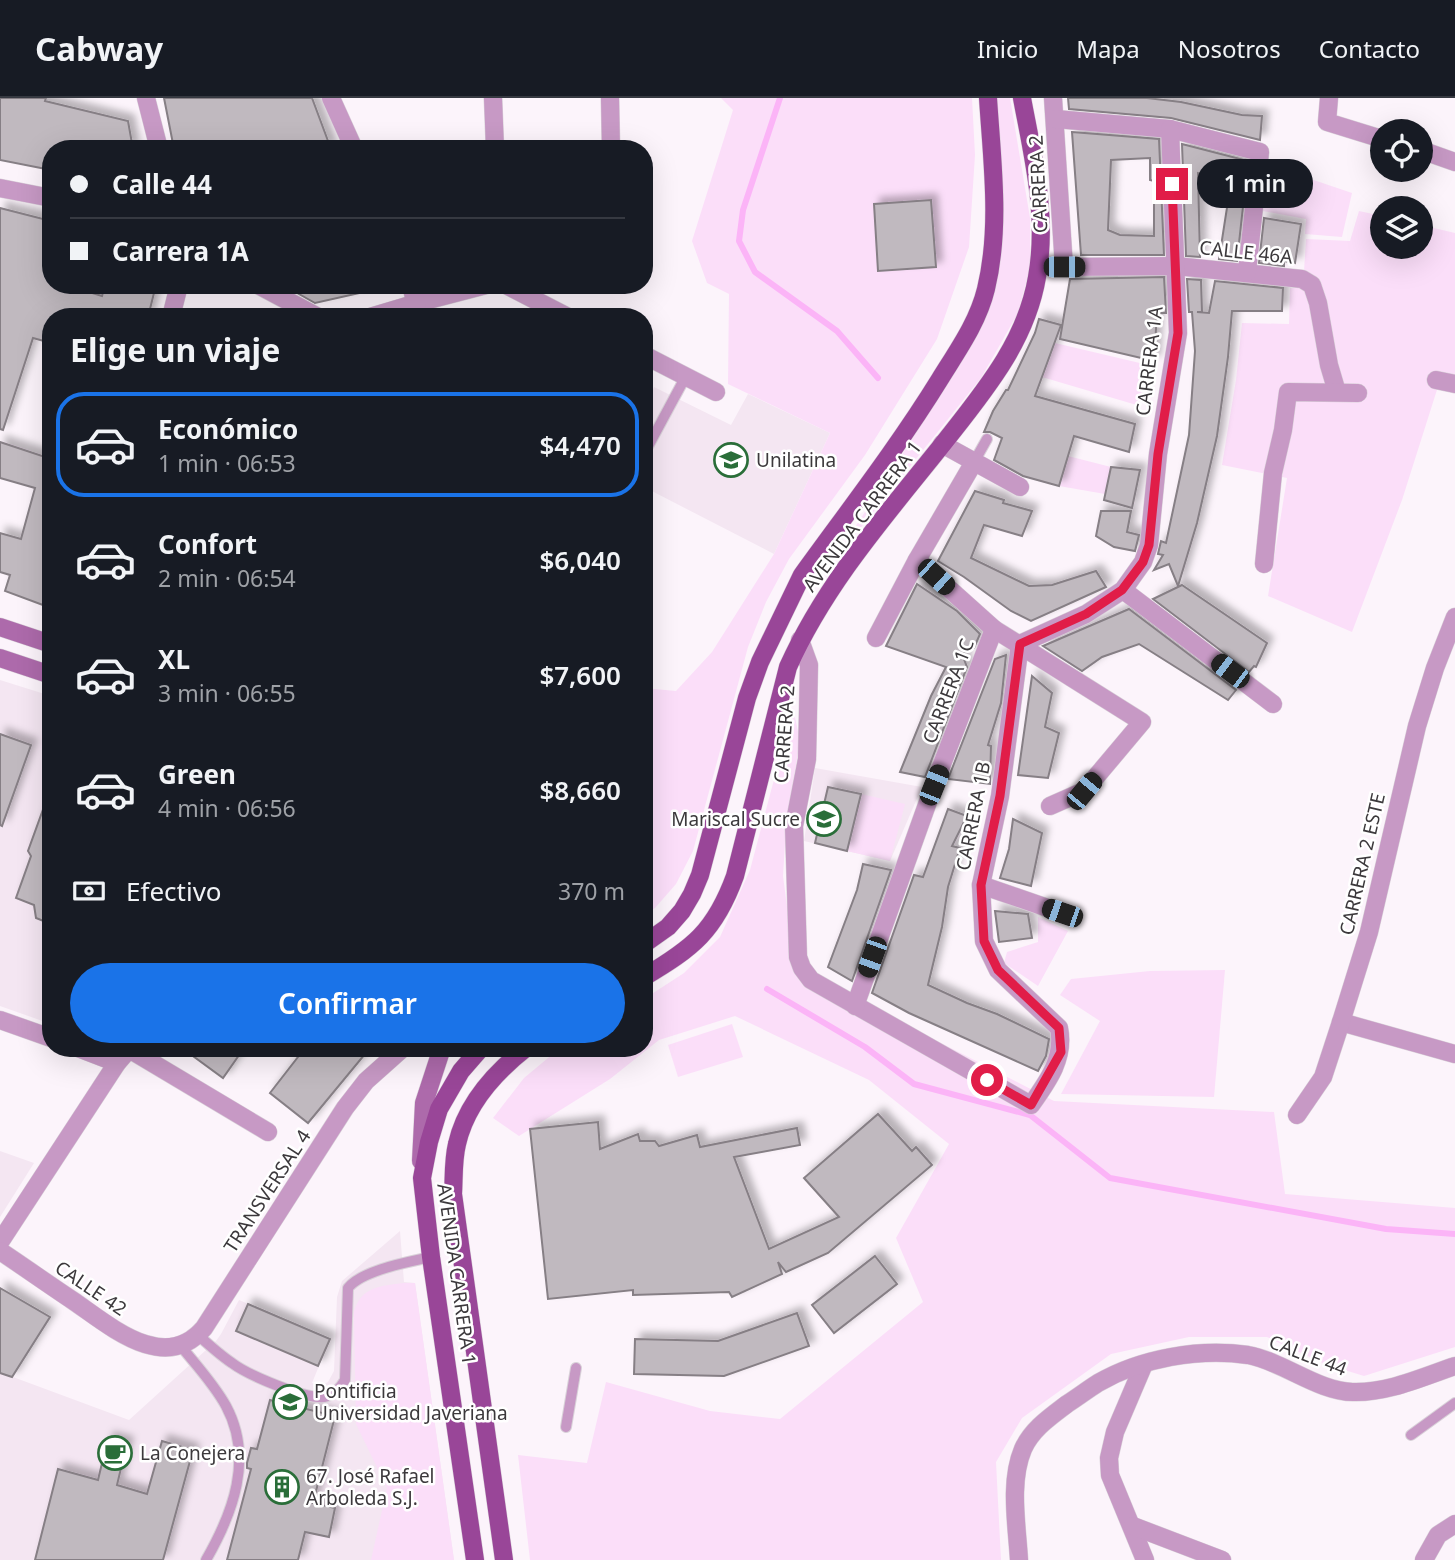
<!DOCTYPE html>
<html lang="es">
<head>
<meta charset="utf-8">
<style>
  :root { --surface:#171b24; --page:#20242c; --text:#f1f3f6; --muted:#9ea1a6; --line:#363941; --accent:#1a73e8 }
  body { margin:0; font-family:"Noto Sans",sans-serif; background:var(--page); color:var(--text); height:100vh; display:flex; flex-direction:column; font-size:26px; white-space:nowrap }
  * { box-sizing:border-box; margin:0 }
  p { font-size:23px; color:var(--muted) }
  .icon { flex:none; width:38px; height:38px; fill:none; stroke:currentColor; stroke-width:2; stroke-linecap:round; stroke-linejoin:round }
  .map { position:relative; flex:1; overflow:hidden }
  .panel { position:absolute; left:42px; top:210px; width:611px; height:749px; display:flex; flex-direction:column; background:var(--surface); border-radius:28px; box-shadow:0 7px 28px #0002 }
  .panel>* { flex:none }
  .guide { position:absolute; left:42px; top:42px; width:611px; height:154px; border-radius:28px; box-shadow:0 7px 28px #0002; display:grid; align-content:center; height:154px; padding:0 28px; background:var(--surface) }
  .tools { position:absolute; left:1370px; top:21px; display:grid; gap:14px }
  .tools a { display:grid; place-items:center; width:63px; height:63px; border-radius:50%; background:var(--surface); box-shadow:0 7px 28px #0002; font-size:35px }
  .end { position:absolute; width:32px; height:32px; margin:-16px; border:9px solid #e11d48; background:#fff; box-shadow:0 0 0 4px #fff }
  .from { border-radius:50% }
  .bubble { position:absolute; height:49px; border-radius:24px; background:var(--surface); box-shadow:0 7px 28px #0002; font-size:23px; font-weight:600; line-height:49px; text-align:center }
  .car { position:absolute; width:21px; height:42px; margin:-21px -10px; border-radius:9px; box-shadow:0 0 5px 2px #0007; background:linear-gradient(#222 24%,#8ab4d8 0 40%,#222 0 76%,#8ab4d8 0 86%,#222 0) }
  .guide b { display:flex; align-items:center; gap:24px; height:66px; font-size:26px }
  .guide b+b { border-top:2px solid var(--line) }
  .guide i { width:18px; height:18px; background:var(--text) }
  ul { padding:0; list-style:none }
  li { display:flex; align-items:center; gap:21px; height:105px; margin:0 14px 10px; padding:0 14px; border:4px solid transparent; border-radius:28px }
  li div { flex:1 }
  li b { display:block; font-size:26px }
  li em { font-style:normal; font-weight:600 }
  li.current { border-color:var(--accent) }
  li>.icon { width:63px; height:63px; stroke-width:1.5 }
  h2 { padding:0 28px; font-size:32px; line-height:84px }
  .pay { display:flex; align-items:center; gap:18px; height:77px; padding:0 28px; font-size:26px }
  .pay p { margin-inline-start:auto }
  .action { display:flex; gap:14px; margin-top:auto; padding:14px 28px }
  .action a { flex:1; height:80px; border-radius:42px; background:var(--accent); color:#fff; font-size:28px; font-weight:600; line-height:80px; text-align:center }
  header { display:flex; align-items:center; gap:42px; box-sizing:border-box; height:98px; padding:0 35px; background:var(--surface); border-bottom:2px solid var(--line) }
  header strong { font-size:33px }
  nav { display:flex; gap:38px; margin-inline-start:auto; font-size:24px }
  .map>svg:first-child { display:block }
  .built { fill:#f4e6f2 }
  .green { fill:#fbdef9 }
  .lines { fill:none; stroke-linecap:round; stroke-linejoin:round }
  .stream { stroke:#fbb4f7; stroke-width:6 }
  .building { fill:#c0b9bf; stroke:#867f85; stroke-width:2; fill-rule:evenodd; filter:url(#shadow) }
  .service-casing { stroke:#d9d2d9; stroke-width:12 }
  .minor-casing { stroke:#d9d2d9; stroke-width:19 }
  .tertiary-casing { stroke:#d9d2d9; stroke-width:19 }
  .secondary-casing { stroke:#d9d2d9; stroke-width:19 }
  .primary-casing { stroke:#d9d2d9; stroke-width:19 }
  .service { stroke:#c799c5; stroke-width:10 }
  .minor { stroke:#c799c5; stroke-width:18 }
  .tertiary { stroke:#c799c5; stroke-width:18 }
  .secondary { stroke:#ad6aab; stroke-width:18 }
  .primary { stroke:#994698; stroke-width:18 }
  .route { stroke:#e11d48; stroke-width:9 }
  .labels { text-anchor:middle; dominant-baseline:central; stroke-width:5; stroke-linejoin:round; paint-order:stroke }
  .street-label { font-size:19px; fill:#3c393c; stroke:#fff }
  .poi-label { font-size:19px; fill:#3c393c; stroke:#fff; text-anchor:start }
</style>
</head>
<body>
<header>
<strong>Cabway</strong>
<nav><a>Inicio</a><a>Mapa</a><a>Nosotros</a><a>Contacto</a></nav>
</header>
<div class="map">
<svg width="1455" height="1462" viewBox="0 0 1455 1462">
  <defs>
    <filter id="shadow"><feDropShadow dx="6" dy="-6" stdDeviation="3.5" flood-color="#0004"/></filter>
  </defs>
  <rect width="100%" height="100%" fill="#fcf4fb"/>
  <!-- built -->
  <g class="built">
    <polygon points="654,289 731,327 748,296 830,335 774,456 644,389 644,313"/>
    <polygon points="0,582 51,598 51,926 0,908"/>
    <polygon points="815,670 922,689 890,763 804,743"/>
    <polygon points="0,1053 34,1065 0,1119"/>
    <polygon points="400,1133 404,1184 415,1185 454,1462 0,1462 0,1190 50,1219 13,1279 129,1322 216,1243 221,1236 239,1202 330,1241 312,1285 322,1287 328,1284 334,1273 337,1199 342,1183"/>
  </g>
  <!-- green -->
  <g class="green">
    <polygon points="721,0 972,0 975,57 969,149 937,241 865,357 789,461 766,504 748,549 693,753 676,786 655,810 644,817 644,590 676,593 712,554 774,456 830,335 728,286 729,196 707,185 692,143 733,12"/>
    <polygon points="994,0 1010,0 1030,120 1030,170 1018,215 981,280 830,468 914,338 978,232 991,187"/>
    <polygon points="1266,66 1352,95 1342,139 1305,136 1306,121 1263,113"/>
    <polygon points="1359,113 1382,118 1382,149 1421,149 1421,127 1455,135 1455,278 1442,276 1402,402 1352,534 1268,498 1287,380 1222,367 1236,282 1242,225 1289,226 1290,190 1303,190 1306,141 1350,143"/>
    <polygon points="1055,245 1144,266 1140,308 1042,279"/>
    <polygon points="1068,358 1111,369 1105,396 1059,388"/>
    <polygon points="793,610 800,643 786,729 783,778 795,870 1054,1003 1274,1014 1285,1096 1455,1110 1455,1249 1364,1278 1325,1266 1267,1239 1189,1239 1111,1256 1022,1320 996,1364 1001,1462 530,1462 518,1357 587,1365 606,1284 710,1313 780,1321 923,1204 896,1140 949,1046 869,982 735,918 659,942 610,981 519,1038 493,1020 524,980 560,950 644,950 644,901 684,875 720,839 750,772"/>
    <polygon points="861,696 905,706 890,763 847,753"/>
    <polygon points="1038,819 1068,833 1038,888 1004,865 1007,854 1038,844"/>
    <polygon points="1225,872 1214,999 1061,996 1100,923 1060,897 1071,881 1150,873"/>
    <polygon points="732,926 743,959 678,979 668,947"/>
    <path d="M404,1185H415L454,1462H371L387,1390L356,1326L354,1214C361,1188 381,1188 404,1185Z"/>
  </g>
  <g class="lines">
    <!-- stream -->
    <g class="stream">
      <polyline points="780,0 743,112 739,143 755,174 837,233 878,280"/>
      <polyline points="767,891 865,949 914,986 1030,1017 1110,1080 1386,1131 1455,1136"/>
    </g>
  </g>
  <!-- building -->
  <g class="building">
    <polygon points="0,0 46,0 45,3 128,23 133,51 51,51 51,72 0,62"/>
    <polygon points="164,0 312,0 331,51 174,51"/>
    <polygon points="1068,0 1147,0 1181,4 1242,17 1262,18 1260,42 1171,20 1069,11"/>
    <path d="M1072,34L1159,41L1164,157H1081ZM1150,60V82L1154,83V138L1120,137L1108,132L1111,62Z"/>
    <polygon points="1182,46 1248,63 1237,163 1219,161 1231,84 1198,75 1200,159 1186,158"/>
    <polygon points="931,102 936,169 878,173 874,106"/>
    <polygon points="0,110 51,123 51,187 66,187 102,198 105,187 156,187 148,219 51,219 51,245 33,240 3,332 0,331"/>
    <polygon points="1264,120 1301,126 1295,165 1284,163 1284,168 1259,165"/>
    <polygon points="1164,179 1166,215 1157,215 1154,263 1060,241 1070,181"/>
    <polygon points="1187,181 1201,182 1202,214 1197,214 1209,215 1215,183 1283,190 1282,213 1232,213 1228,259 1217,338 1197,425 1178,488 1169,466 1154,472 1163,457 1158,456 1161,443 1166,445 1189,337 1195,253 1192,214 1189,214"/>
    <polygon points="283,187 363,187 364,194 315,205"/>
    <polygon points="1039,221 1061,227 1035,298 1135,326 1129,354 1074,338 1059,388 1023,378 994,362 1002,340 990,334 984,334 993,313 1006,292 1008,292 1035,235"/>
    <polygon points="0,344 45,359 46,353 51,353 51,510 5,493 10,477 0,474 0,435 21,441 35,390 0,380"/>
    <polygon points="1111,369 1140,372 1132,410 1104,402"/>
    <polygon points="975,393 1004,402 1003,405 1032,413 1022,438 984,427 971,460 1029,488 1052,487 1096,473 1106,489 1031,523 1011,513 964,479 938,463"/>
    <polygon points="1101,413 1131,413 1127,434 1139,437 1135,453 1114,449 1096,438"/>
    <polygon points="917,486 957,513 980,536 974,550 962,556 967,569 925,679 900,674 931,598 946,569 886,548"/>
    <polygon points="1182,487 1267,545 1256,569 1254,568 1249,574 1153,501"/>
    <polygon points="1129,511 1236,592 1228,602 1139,546 1102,559 1082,573 1043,548"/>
    <polygon points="1006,557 1001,605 988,647 991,648 990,686 948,681 995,561"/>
    <polygon points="1032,578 1052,595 1045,629 1059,635 1048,680 1018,677"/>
    <polygon points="0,636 31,647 2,728 0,727"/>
    <polygon points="828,689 861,696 847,753 815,745"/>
    <polygon points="49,695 51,696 51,826 36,820 34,807 16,800 31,758 28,753"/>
    <polygon points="948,711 967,718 952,748 960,750 948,789 942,829 928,887 967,905 997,916 1049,941 1046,958 1038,973 909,915 872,895 914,777 923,779"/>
    <polygon points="1013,721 1042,735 1031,788 1000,780 1009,751"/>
    <polygon points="863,766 891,772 852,883 828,869 857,792"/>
    <polygon points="995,813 1028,816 1032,840 999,844"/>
    <polygon points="182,950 244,950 223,980"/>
    <polygon points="305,950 370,950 308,1025 270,995"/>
    <polygon points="878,1016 912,1053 916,1049 932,1067 828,1155 786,1174 778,1164 782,1176 732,1199 729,1194 633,1197 633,1192 548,1201 530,1031 598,1024 600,1051 638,1036 640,1043 655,1043 659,1048 697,1037 700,1049 797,1030 800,1047 734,1059 769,1151 839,1119 804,1080"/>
    <polygon points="875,1158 897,1186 834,1235 812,1207"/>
    <polygon points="0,1190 50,1219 12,1279 0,1275"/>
    <polygon points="248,1206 330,1241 318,1268 236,1233"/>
    <polygon points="797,1215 809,1248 724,1278 634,1276 635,1241 718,1243"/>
    <polygon points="270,1302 335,1318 313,1405 335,1410 329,1439 305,1434 298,1462 227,1462 251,1371 247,1370 247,1365 251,1350 257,1351"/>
    <polygon points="108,1340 127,1345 117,1387 147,1396 162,1343 193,1352 163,1462 35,1462 58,1371 98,1382"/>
  </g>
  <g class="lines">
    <!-- service casing -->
    <g class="service-casing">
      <g id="service">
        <polyline points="644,356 686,278"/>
        <polyline points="974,364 987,341"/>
        <path d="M198,1237C209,1247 220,1257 232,1265C248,1277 304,1301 324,1299C334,1297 340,1291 345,1282L348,1190C362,1172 409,1164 431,1159"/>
        <path d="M180,1247C196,1267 214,1286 226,1308C254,1360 233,1415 206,1462"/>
        <polyline points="566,1329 576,1270"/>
        <polyline points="1411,1337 1455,1305"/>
      </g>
    </g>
    <!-- minor casing -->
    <g class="minor-casing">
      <g id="minor">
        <polyline points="146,0 159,51"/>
        <polyline points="493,0 495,51"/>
        <polyline points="610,0 611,51"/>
        <polyline points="1053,0 1064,169 1176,168 1302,181 1312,187 1318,205 1329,267 1337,294"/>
        <polyline points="1329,0 1327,24 1382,41"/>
        <polyline points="1056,21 1170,31 1260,54 1247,174"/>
        <polyline points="1421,52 1455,64"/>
        <polyline points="506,187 568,219"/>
        <polyline points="417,205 486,187"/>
        <polyline points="171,219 179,187"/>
        <polyline points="644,257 716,294"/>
        <polyline points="1436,282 1455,286"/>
        <polyline points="942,346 1020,389"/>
        <polyline points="917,462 994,531 1142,624 1084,693 1050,708"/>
        <polyline points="1264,466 1273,375 1283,332 1288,294 1358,295"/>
        <polyline points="1123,492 1273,606"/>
        <polyline points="876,540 917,462 974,364"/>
        <path d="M800,542L809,567L807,661L794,728L798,859L802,870L811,882L1031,1007C1048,983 1065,960 1059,930L998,872L984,843L981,787L1000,698L1020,546L1086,516L1123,492L1143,464L1149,447L1158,356L1178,235L1170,31"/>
        <polyline points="981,787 1062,815"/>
        <polyline points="855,908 934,687 994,531"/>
        <polyline points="0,922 51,940"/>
        <polyline points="1341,924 1455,956"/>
        <polyline points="78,950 117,965"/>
        <polyline points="129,951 268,1034"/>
        <polyline points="1297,1017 1323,979 1341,924 1369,834 1417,628 1435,570 1455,519"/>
        <polyline points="0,1144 117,965 130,950"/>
        <path d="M0,1153C24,1169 48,1186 72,1202C109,1227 164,1277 204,1230L345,1010L366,983L403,950"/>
        <polyline points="1144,1266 1115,1334 1109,1360 1110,1377 1145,1462"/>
        <polyline points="1133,1428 1222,1462"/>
        <path d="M1019,1462C1017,1427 1009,1384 1023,1351C1032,1331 1050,1319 1067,1306C1078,1299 1087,1292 1098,1285C1141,1260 1199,1250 1248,1257C1282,1263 1319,1294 1353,1294C1388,1295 1422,1279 1455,1268"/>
        <polyline points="1424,1462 1438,1437 1455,1426"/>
      </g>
    </g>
    <!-- tertiary casing -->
    <g class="tertiary-casing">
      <g id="tertiary">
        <polyline points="331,0 354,51"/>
        <polyline points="0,90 51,100"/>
        <polyline points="258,187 318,219"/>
        <polyline points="411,187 419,219"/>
        <polyline points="370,219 417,205"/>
      </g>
    </g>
    <!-- secondary casing -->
    <g class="secondary-casing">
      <g id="secondary">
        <polyline points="0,529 51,546"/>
        <polyline points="0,560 51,577"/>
        <polyline points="421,1063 424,1005 442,950"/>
      </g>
    </g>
    <!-- primary casing -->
    <g class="primary-casing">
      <g id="primary">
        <path d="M644,846L668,829L682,813L692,796L700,777L747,600L760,564L802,477C849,412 898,349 940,281C958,252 978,224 986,191C1001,129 992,63 988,0"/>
        <path d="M644,879C693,850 715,833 735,778L788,569C825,486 886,417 942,347C982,296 1026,245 1037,179C1048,118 1033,59 1022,0"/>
        <polyline points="475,1462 431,1159 422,1080 429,1044 439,1011 461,973 481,950"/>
        <path d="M504,1462L453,1096C454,1080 453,1062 457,1046C466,1006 494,975 526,950"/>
      </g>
    </g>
    <!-- service -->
    <use href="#service" class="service"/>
    <!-- minor -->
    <use href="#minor" class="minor"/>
    <!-- tertiary -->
    <use href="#tertiary" class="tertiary"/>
    <!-- secondary -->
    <use href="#secondary" class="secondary"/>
    <!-- primary -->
    <use href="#primary" class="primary"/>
  </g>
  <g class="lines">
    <!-- route -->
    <polyline class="route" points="987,982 1031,1007 1061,954 1059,930 998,872 984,843 981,787 1000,698 1020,546 1086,516 1122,492 1143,464 1149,447 1158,356 1178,235 1172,86"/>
  </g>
  <!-- icons -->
  <defs>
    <g id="university-ring" transform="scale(1.75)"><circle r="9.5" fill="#fff" stroke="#2a6e39" stroke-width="1.5"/><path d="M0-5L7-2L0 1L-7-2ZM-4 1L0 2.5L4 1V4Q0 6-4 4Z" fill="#2a6e39"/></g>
    <g id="school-ring" transform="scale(1.75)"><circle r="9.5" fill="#fff" stroke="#2a6e39" stroke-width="1.5"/><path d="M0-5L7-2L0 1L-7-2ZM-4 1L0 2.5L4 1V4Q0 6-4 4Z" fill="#2a6e39"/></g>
    <g id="cafe-ring" transform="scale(1.75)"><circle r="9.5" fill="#fff" stroke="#2a6e39" stroke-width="1.5"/><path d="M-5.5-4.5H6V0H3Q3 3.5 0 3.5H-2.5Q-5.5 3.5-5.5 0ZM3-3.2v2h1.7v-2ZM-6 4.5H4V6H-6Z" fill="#2a6e39"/></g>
    <g id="building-ring" transform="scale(1.75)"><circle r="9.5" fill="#fff" stroke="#2a6e39" stroke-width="1.5"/><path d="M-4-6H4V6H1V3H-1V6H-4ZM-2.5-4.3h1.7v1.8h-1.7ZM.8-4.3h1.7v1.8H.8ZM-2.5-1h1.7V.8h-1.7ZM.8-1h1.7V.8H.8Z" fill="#2a6e39"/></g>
  </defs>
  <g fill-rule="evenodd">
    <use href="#university-ring" x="731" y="362"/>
    <use href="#school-ring" x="824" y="721"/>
    <use href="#university-ring" x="290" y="1304"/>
    <use href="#cafe-ring" x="115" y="1355"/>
    <use href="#building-ring" x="282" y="1389"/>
  </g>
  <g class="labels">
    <!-- street labels -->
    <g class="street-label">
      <text transform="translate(1038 86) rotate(-93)">CARRERA 2</text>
      <text transform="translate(1246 154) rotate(6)">CALLE 46A</text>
      <text transform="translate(1149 263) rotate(-83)">CARRERA 1A</text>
      <text transform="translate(862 418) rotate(-53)">AVENIDA CARRERA 1</text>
      <text transform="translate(948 593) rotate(-69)">CARRERA 1C</text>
      <text transform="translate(784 636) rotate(-86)">CARRERA 2</text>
      <text transform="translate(973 718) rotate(-79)">CARRERA 1B</text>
      <text transform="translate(1362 766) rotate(-77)">CARRERA 2 ESTE</text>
      <text transform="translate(267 1093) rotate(-57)">TRANSVERSAL 4</text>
      <text transform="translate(457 1176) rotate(82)">AVENIDA CARRERA 1</text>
      <text transform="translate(91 1190) rotate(34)">CALLE 42</text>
      <text transform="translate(1308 1257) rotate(21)">CALLE 44</text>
    </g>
    <!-- poi labels -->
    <g class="poi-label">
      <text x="756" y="362">Unilatina</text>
      <text x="800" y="721" text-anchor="end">Mariscal Sucre</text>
      <text x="314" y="1293">Pontificia<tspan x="314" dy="22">Universidad Javeriana</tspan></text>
      <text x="140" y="1355">La Conejera</text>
      <text x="306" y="1378">67. José Rafael<tspan x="306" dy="22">Arboleda S.J.</tspan></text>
    </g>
  </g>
</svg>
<div class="tools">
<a><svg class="icon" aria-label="locate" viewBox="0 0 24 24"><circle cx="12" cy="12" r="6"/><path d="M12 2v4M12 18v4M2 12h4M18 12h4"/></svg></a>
<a><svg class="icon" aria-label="layers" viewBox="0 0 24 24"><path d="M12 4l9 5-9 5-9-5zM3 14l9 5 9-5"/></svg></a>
</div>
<i class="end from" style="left:987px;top:982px"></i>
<i class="end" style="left:1172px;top:86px"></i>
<div class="bubble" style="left:1197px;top:61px;width:116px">1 min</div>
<i class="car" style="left:1064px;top:169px;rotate:90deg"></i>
<i class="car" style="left:936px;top:479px;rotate:132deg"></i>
<i class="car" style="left:1230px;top:573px;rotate:307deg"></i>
<i class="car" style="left:934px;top:687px;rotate:22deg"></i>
<i class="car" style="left:1084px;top:693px;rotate:40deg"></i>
<i class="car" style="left:1062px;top:815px;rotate:289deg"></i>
<i class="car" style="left:872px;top:859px;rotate:200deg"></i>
<div class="guide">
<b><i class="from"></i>Calle 44</b>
<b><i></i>Carrera 1A</b>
</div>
<section class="panel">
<h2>Elige un viaje</h2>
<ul>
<li class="current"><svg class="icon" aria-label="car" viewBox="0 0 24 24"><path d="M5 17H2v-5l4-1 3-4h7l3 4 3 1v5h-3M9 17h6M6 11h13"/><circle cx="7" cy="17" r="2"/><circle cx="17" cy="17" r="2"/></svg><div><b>Económico</b><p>1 min · 06:53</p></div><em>$4,470</em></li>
<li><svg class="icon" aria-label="car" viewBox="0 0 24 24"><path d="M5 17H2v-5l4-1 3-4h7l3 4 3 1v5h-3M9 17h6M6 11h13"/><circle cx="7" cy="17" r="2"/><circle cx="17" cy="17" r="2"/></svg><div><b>Confort</b><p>2 min · 06:54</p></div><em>$6,040</em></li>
<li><svg class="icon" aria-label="car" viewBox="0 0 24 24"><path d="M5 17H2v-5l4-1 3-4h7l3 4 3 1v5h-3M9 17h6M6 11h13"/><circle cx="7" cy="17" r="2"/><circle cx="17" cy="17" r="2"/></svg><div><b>XL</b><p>3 min · 06:55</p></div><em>$7,600</em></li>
<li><svg class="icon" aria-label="car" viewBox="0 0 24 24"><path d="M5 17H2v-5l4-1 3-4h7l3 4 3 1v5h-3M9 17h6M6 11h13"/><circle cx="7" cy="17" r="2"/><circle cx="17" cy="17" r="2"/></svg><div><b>Green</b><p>4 min · 06:56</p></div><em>$8,660</em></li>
</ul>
<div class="pay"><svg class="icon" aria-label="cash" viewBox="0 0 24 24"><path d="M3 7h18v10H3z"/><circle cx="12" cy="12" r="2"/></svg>Efectivo<p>370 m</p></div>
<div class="action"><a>Confirmar</a></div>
</section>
</div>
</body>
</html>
